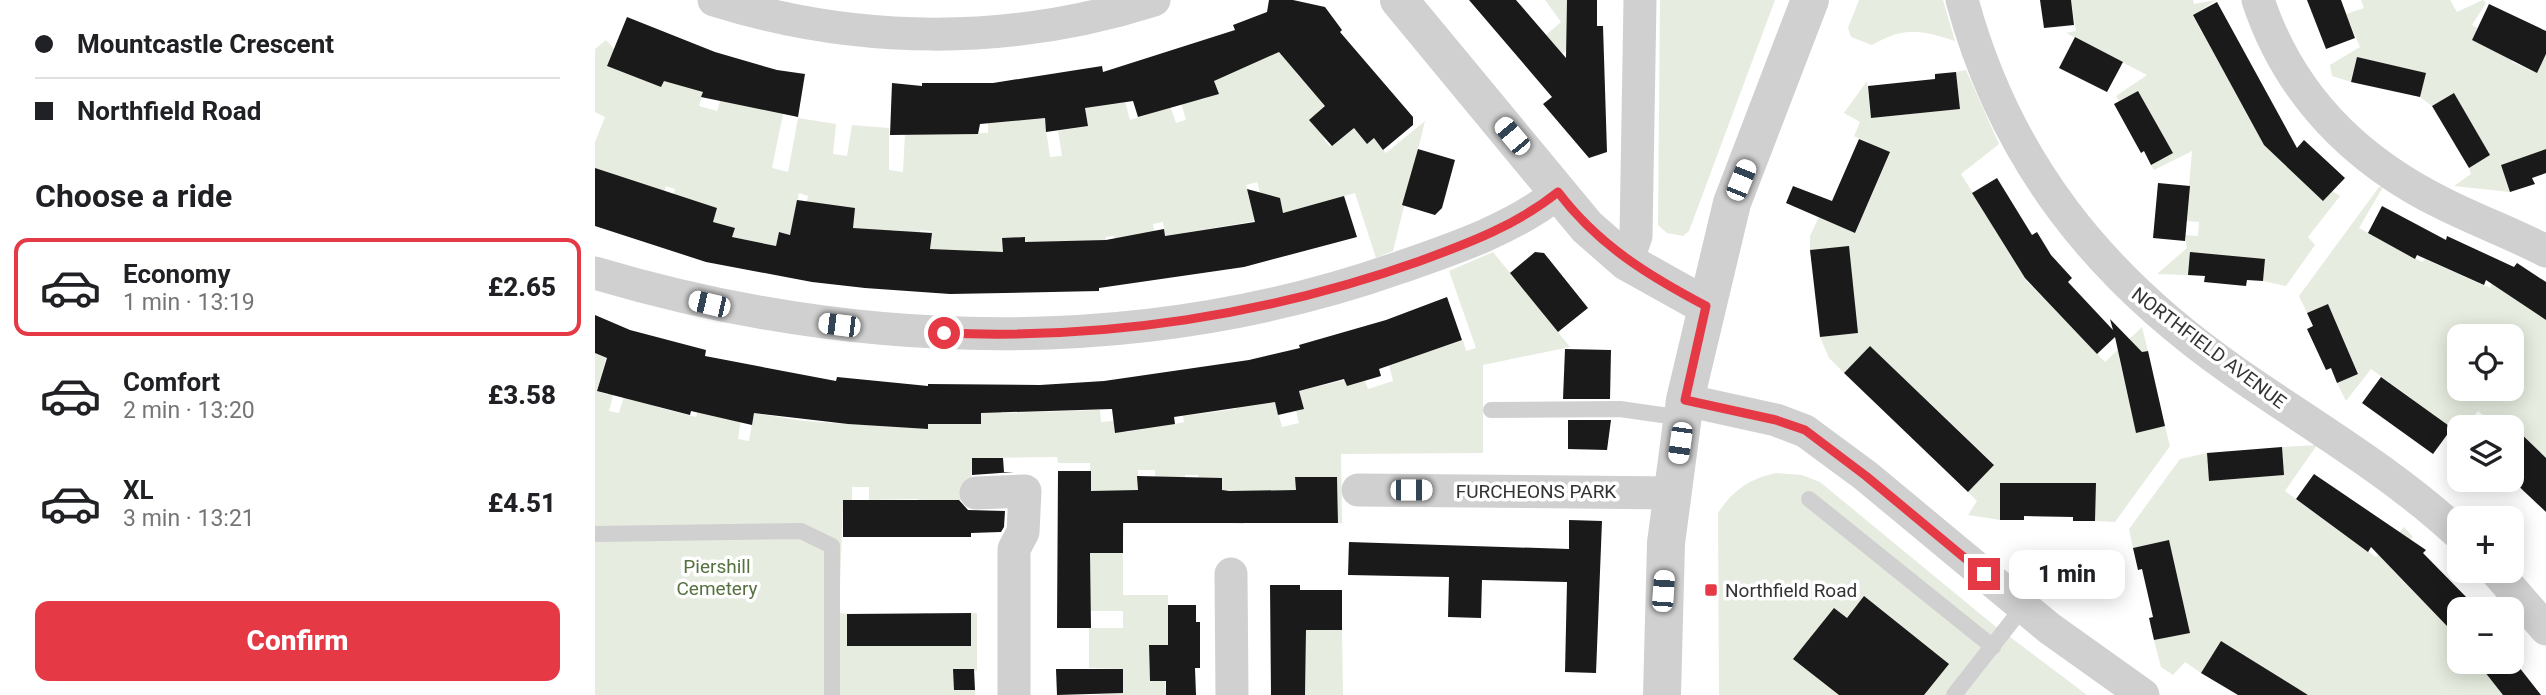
<!DOCTYPE html>
<html lang="en">
<head>
<meta charset="utf-8">
<style>
  :root { --surface:#fff; --page:#f2f2f2; --text:#202124; --muted:#757577; --line:#e0e0e0; --accent:#e63946 }
  body { margin:0; font-family:Roboto,sans-serif; background:var(--page); color:var(--text); height:100vh; display:flex; flex-direction:column; font-size:26px; white-space:nowrap }
  * { box-sizing:border-box; margin:0 }
  p { font-size:23px; color:var(--muted) }
  .icon { flex:none; width:38px; height:38px; fill:none; stroke:currentColor; stroke-width:2; stroke-linecap:round; stroke-linejoin:round }
  .map { position:relative; flex:1; overflow:hidden }
  .drawer { display:flex; flex-direction:column; background:var(--surface); width:595px }
  .drawer>* { flex:none }
  .top-card { display:grid; align-content:center; height:154px; padding:0 35px; background:var(--surface) }
  .tools { position:absolute; left:1852px; top:324px; display:grid; gap:14px }
  .tools a { display:grid; place-items:center; width:77px; height:77px; border-radius:14px; background:var(--surface); box-shadow:0 4px 18px #0003; font-size:35px }
  .end { position:absolute; width:32px; height:32px; margin:-16px; border:9px solid #e63946; background:#fff; box-shadow:0 0 0 4px #fff }
  .from { border-radius:50% }
  .bubble { position:absolute; height:49px; border-radius:14px; background:var(--surface); box-shadow:0 4px 18px #0003; font-size:23px; font-weight:800; line-height:49px; text-align:center }
  .car { position:absolute; width:21px; height:42px; margin:-21px -10px; border-radius:9px; box-shadow:0 0 5px 2px #0007; background:linear-gradient(#fff 24%,#345 0 40%,#fff 0 76%,#345 0 86%,#fff 0) }
  .top-card b { display:flex; align-items:center; gap:24px; height:66px; font-size:26px }
  .top-card b+b { border-top:2px solid var(--line) }
  .top-card i { width:18px; height:18px; background:var(--text) }
  ul { padding:0; list-style:none }
  li { display:flex; align-items:center; gap:21px; height:98px; margin:0 14px 10px; padding:0 21px; border:4px solid transparent; border-radius:14px }
  li div { flex:1 }
  li b { display:block; font-size:26px }
  li em { font-style:normal; font-weight:800 }
  li.selected { border-color:var(--accent) }
  li>.icon { width:63px; height:63px; stroke-width:1.5 }
  h2 { padding:0 35px; font-size:32px; line-height:84px }
  .primary-button { display:flex; gap:14px; margin-top:auto; padding:14px 35px }
  .primary-button a { flex:1; height:80px; border-radius:14px; background:var(--accent); color:#fff; font-size:28px; font-weight:800; line-height:80px; text-align:center }
  main { display:flex; flex:1; min-height:0 }
  .map>svg:first-child { display:block }
  .green { fill:#e6ecdf; fill-rule:evenodd }
  .building { fill:#1a1a1a }
  .lines { fill:none; stroke-linecap:round; stroke-linejoin:round }
  .service { stroke:#d0d0d0; stroke-width:16 }
  .minor { stroke:#d0d0d0; stroke-width:33 }
  .tertiary { stroke:#d0d0d0; stroke-width:38 }
  .route { stroke:#e63946; stroke-width:9 }
  .poi-dot { fill:#e63946; stroke:#fff; stroke-width:2.5 }
  .labels { text-anchor:middle; dominant-baseline:central; stroke-width:7; stroke-linejoin:round; paint-order:stroke }
  .street-label { font-size:19px; fill:#333; stroke:#fff }
  .park-label { font-size:19px; fill:#56703f; stroke:#fff }
  .poi-label { font-size:19px; fill:#333; stroke:#fff; text-anchor:start }
</style>
</head>
<body>
<main>
<section class="drawer">
<div class="top-card">
<b><i class="from"></i>Mountcastle Crescent</b>
<b><i></i>Northfield Road</b>
</div>
<h2>Choose a ride</h2>
<ul>
<li class="selected"><svg class="icon" aria-label="car" viewBox="0 0 24 24"><path d="M5 17H2v-5l4-1 3-4h7l3 4 3 1v5h-3M9 17h6M6 11h13"/><circle cx="7" cy="17" r="2"/><circle cx="17" cy="17" r="2"/></svg><div><b>Economy</b><p>1 min · 13:19</p></div><em>£2.65</em></li>
<li><svg class="icon" aria-label="car" viewBox="0 0 24 24"><path d="M5 17H2v-5l4-1 3-4h7l3 4 3 1v5h-3M9 17h6M6 11h13"/><circle cx="7" cy="17" r="2"/><circle cx="17" cy="17" r="2"/></svg><div><b>Comfort</b><p>2 min · 13:20</p></div><em>£3.58</em></li>
<li><svg class="icon" aria-label="car" viewBox="0 0 24 24"><path d="M5 17H2v-5l4-1 3-4h7l3 4 3 1v5h-3M9 17h6M6 11h13"/><circle cx="7" cy="17" r="2"/><circle cx="17" cy="17" r="2"/></svg><div><b>XL</b><p>3 min · 13:21</p></div><em>£4.51</em></li>
</ul>
<div class="primary-button"><a>Confirm</a></div>
</section>
<div class="map">
<svg width="1951" height="695" viewBox="0 0 1951 695">
  <rect width="100%" height="100%" fill="#fff"/>
  <!-- green -->
  <g class="green">
    <polygon points="950,0 972,0 972,24 983,25 983,39 967,54 951,35 966,22"/>
    <polygon points="1065,0 1180,0 1094,231 1088,236 1072,233 1063,225"/>
    <path d="M1264,0H1348L1360,41C1326,30 1310,26 1277,45L1256,37L1253,28Z"/>
    <polygon points="1476,0 1598,0 1599,4 1621,0 1598,16 1671,147 1695,135 1699,142 1681,155 1745,196 1713,237 1720,245 1691,286 1668,281 1670,259 1593,275 1562,274 1592,248 1590,235 1603,236 1604,222 1591,221 1597,151 1559,170 1556,165 1577,153 1543,91 1524,101 1521,96 1552,75 1471,33 1481,31"/>
    <polygon points="1766,0 1855,0 1862,12 1888,0 1891,3 1877,25 1882,28 1877,40 1903,52 1924,47 1917,62 1942,73 1951,54 1951,149 1906,165 1915,192 1859,186 1876,174 1874,168 1895,155 1859,93 1837,106 1825,97 1830,73 1762,57 1756,82 1737,76 1735,65 1765,47 1751,14 1769,8"/>
    <polygon points="11,40 19,49 12,66 66,87 70,78 108,92 104,106 122,111 126,98 188,114 177,168 193,172 203,118 241,124 238,154 252,156 257,125 294,128 294,170 308,172 310,134 393,133 393,123 420,121 420,111 448,108 455,157 467,156 463,131 493,126 490,108 530,101 535,120 558,113 572,97 581,123 591,120 583,92 602,86 606,100 623,94 619,81 676,48 716,60 701,73 708,80 717,73 740,128 728,138 735,147 759,128 772,144 779,138 791,153 830,121 798,251 781,258 760,193 688,213 684,198 668,204 662,182 651,185 660,221 570,236 568,222 558,224 560,237 520,242 519,236 511,237 512,250 479,251 478,241 461,241 431,253 430,238 408,238 408,269 398,252 335,249 336,231 325,230 323,249 306,231 298,230 296,247 271,229 257,232 260,208 208,221 213,196 204,193 195,235 184,232 181,246 137,237 139,228 118,222 122,208 93,199 75,206 80,189 71,186 65,206 32,179 6,170 0,184 0,142 10,117 0,112 0,49"/>
    <polygon points="1371,70 1404,144 1366,174 1432,281 1510,362 1547,327 1553,351 1524,358 1541,432 1570,426 1575,446 1520,522 1500,521 1500,483 1405,483 1405,520 1373,515 1382,501 1373,492 1399,464 1275,346 1249,373 1234,358 1225,337 1262,333 1215,250 1215,236 1224,217 1260,233 1295,153 1259,136 1265,122 1249,113 1272,81 1276,118 1365,109 1361,72"/>
    <path d="M1784,187H1788L1764,228L1827,262L1830,259L1895,288L1897,283L1951,320V475L1937,444L1925,432L1916,440V427H1901L1883,411L1870,427H1864V433L1776,369L1751,401L1742,383L1763,373L1733,304L1712,313L1704,296ZM1864,336H1916V388H1864Z"/>
    <polygon points="898,252 975,347 888,365 888,453 746,454 747,523 743,523 742,477 701,477 701,490 649,491 649,524 635,523 635,490 627,490 627,478 604,490 603,475 590,475 589,490 561,490 560,470 543,470 543,490 536,491 536,523 529,523 528,543 497,543 495,463 463,463 462,457 377,458 376,500 332,500 324,536 323,499 274,500 274,487 257,487 257,500 248,501 244,613 252,614 252,646 326,646 326,613 333,613 333,646 376,613 382,613 382,671 359,672 380,690 380,695 0,695 0,353 11,358 2,391 13,395 19,376 23,377 14,411 24,413 30,393 65,408 101,417 106,401 146,419 143,439 154,441 159,413 209,421 333,429 333,424 386,424 386,403 406,403 406,413 505,410 506,422 529,420 531,432 549,429 548,417 580,424 589,422 588,416 641,409 640,405 679,398 687,427 704,423 701,411 709,409 704,391 750,380 752,386 770,381 773,389 798,381 794,365 868,340 871,351 881,348 854,271"/>
    <polygon points="1722,445 1690,491 1781,557 1809,527 1818,537 1792,562 1852,625 1864,614 1864,662 1882,662 1908,695 1713,695 1626,641 1606,673 1590,662 1578,675 1566,667 1559,640 1595,632 1574,541 1538,548 1534,529 1585,459 1612,453 1615,481 1688,475 1687,447"/>
    <path d="M1181,473L1207,475L1225,482L1395,622L1492,695H1124L1123,513C1137,491 1155,478 1181,473Z"/>
    <polygon points="494,553 528,553 528,595 573,595 573,645 554,646 555,680 570,681 571,695 495,695 528,693 528,669 494,668 494,628 528,628 528,611 463,611"/>
    <polygon points="677,630 747,630 748,695 710,695 711,639"/>
  </g>
  <!-- building -->
  <g class="building">
    <polygon points="674,0 698,0 730,7 747,30 745,32 818,117 818,125 788,150 779,138 772,144 759,128 737,146 714,120 730,106 684,52 619,81 624,94 543,117 538,101 490,108 493,126 451,132 450,118 385,124 383,134 295,135 297,83 327,86 327,83 398,83 507,66 508,72 640,30 638,25 672,12"/>
    <polygon points="874,0 921,0 971,58 972,0 1002,0 1002,26 1008,26 1012,152 994,158 948,104 957,97"/>
    <polygon points="1445,0 1476,0 1479,25 1449,28"/>
    <polygon points="1712,0 1746,0 1760,38 1731,49"/>
    <polygon points="1622,2 1702,148 1709,140 1750,178 1728,201 1669,145 1598,15"/>
    <polygon points="1894,4 1951,31 1951,54 1942,73 1877,40"/>
    <polygon points="32,17 120,52 182,70 210,74 203,117 106,97 108,92 69,81 66,87 12,66"/>
    <polygon points="1480,37 1528,62 1512,92 1464,68"/>
    <polygon points="1762,57 1831,73 1825,97 1756,82"/>
    <polygon points="1361,72 1365,109 1276,118 1273,86 1340,79 1340,74"/>
    <polygon points="1543,91 1578,153 1556,165 1549,151 1546,153 1519,104"/>
    <polygon points="1859,93 1895,155 1874,168 1837,106"/>
    <polygon points="1264,139 1295,152 1260,233 1191,203 1198,186 1237,201"/>
    <polygon points="823,149 860,160 847,208 840,215 807,205"/>
    <polygon points="1951,149 1951,173 1937,178 1940,184 1915,192 1906,165"/>
    <polygon points="0,168 122,208 118,222 140,228 137,237 181,246 184,232 195,235 202,200 260,208 258,228 337,233 335,249 408,252 407,238 430,237 430,242 511,240 569,229 570,236 660,222 652,189 685,198 688,213 749,196 762,237 649,267 504,288 504,291 355,294 270,288 217,282 111,262 0,226"/>
    <polygon points="1402,178 1437,235 1442,232 1456,255 1477,278 1473,282 1518,330 1515,319 1547,352 1553,351 1570,426 1541,433 1520,337 1502,354 1430,278 1377,193"/>
    <polygon points="1563,183 1595,186 1590,241 1558,238"/>
    <polygon points="1787,206 1851,240 1852,236 1919,267 1922,263 1951,282 1951,320 1891,280 1889,285 1822,255 1820,259 1773,233"/>
    <polygon points="1254,246 1263,333 1225,337 1215,250"/>
    <polygon points="940,252 949,253 993,308 963,332 915,273"/>
    <polygon points="1595,252 1670,259 1668,281 1652,280 1651,286 1609,282 1610,276 1593,275"/>
    <polygon points="852,297 867,340 784,369 786,376 752,386 749,379 704,391 709,409 683,415 680,402 579,417 580,424 520,433 517,409 386,413 386,424 333,424 333,429 253,424 159,413 157,425 96,411 95,415 2,391 12,358 0,353 0,315 35,330 111,350 110,356 241,381 242,377 333,386 333,384 445,385 509,381 654,360 705,348 704,345 791,320"/>
    <polygon points="1733,304 1763,374 1742,383 1736,368 1731,370 1712,329 1718,326 1712,313"/>
    <polygon points="1275,346 1399,465 1373,492 1249,373"/>
    <polygon points="970,349 1016,350 1015,399 968,399"/>
    <polygon points="1786,377 1857,428 1838,454 1767,403"/>
    <polygon points="973,420 1016,420 1012,450 973,449"/>
    <polygon points="1916,424 1951,458 1951,512 1916,479"/>
    <polygon points="1687,447 1689,475 1614,481 1612,453"/>
    <polygon points="377,458 408,458 409,472 419,472 377,475"/>
    <polygon points="463,471 496,471 496,491 543,490 542,476 627,478 627,490 635,491 701,490 700,477 742,477 743,523 528,523 528,553 495,553 496,628 462,628"/>
    <polygon points="1719,474 1831,550 1828,553 1876,602 1869,609 1864,609 1864,614 1852,626 1776,547 1773,552 1701,499"/>
    <polygon points="1405,483 1501,483 1500,521 1478,521 1478,517 1429,516 1429,520 1405,520"/>
    <polygon points="248,500 364,500 373,510 410,511 409,527 406,532 376,533 376,537 248,537"/>
    <polygon points="974,520 1007,521 1001,673 970,672 972,582 887,580 886,618 853,617 854,577 753,575 754,542 974,549"/>
    <polygon points="1574,540 1595,633 1559,640 1554,618 1558,617 1547,569 1543,570 1538,548"/>
    <polygon points="675,585 705,585 705,590 747,590 747,630 711,630 710,695 676,695"/>
    <polygon points="1269,596 1354,664 1329,695 1244,695 1198,659 1239,608 1252,618"/>
    <polygon points="573,605 601,605 601,622 605,622 605,668 600,668 601,695 571,695 571,681 555,681 554,645 573,645"/>
    <polygon points="376,613 376,646 252,646 252,614"/>
    <polygon points="1626,641 1713,695 1643,695 1606,673"/>
    <polygon points="1882,662 1920,662 1946,695 1908,695"/>
    <polygon points="358,669 379,669 380,690 359,690"/>
    <polygon points="461,669 528,669 528,693 462,695"/>
  </g>
  <g class="lines">
    <!-- service -->
    <g class="service">
      <polyline points="896,410 1025,409 1088,418"/>
      <polyline points="1214,499 1398,647"/>
      <polyline points="0,534 206,531 237,546 237,695"/>
      <polyline points="1359,695 1428,607"/>
    </g>
    <!-- minor -->
    <g class="minor">
      <path d="M119,0C263,45 415,46 559,0"/>
      <path d="M1367,0C1411,162 1504,277 1640,372C1716,425 1796,471 1864,534"/>
      <path d="M1663,0C1694,94 1761,161 1849,204C1883,221 1918,234 1951,251"/>
      <polyline points="1032,262 1041,236 1045,0"/>
      <path d="M0,273C262,351 546,359 806,267C861,248 917,229 963,193"/>
      <polyline points="1090,400 1181,420 1210,431 1271,476 1454,628 1548,695"/>
      <polyline points="763,490 1078,493"/>
      <polyline points="381,493 430,491 428,532 419,549 419,695"/>
      <polyline points="1900,570 1951,629"/>
      <polyline points="636,574 637,695"/>
    </g>
    <!-- tertiary -->
    <g class="tertiary">
      <polyline points="804,0 992,227 1032,262 1111,306"/>
      <polyline points="1067,695 1071,543 1090,400 1137,203 1215,0"/>
    </g>
  </g>
  <g class="lines">
    <!-- route -->
    <path class="route" d="M349,333C511,340 673,315 825,261C874,243 922,225 963,192C1003,245 1054,276 1111,306L1090,400L1181,420L1210,430L1271,476L1389,574"/>
  </g>
  <!-- markers -->
  <rect class="poi-dot" x="1109" y="583" width="14" height="14" rx="3.5"/>
  <g class="labels">
    <!-- street labels -->
    <g class="street-label">
      <text transform="translate(1614 348) rotate(37)">NORTHFIELD AVENUE</text>
      <text x="941" y="491">FURCHEONS PARK</text>
    </g>
    <!-- park labels -->
    <g class="park-label">
      <text x="122" y="566">Piershill<tspan x="122" dy="22">Cemetery</tspan></text>
    </g>
    <!-- poi labels -->
    <g class="poi-label">
      <text x="1130" y="590">Northfield Road</text>
    </g>
  </g>
</svg>
<div class="tools">
<a><svg class="icon" aria-label="locate" viewBox="0 0 24 24"><circle cx="12" cy="12" r="6"/><path d="M12 2v4M12 18v4M2 12h4M18 12h4"/></svg></a>
<a><svg class="icon" aria-label="layers" viewBox="0 0 24 24"><path d="M12 4l9 5-9 5-9-5zM3 14l9 5 9-5"/></svg></a>
<a>+</a>
<a>−</a>
</div>
<i class="end from" style="left:349px;top:333px"></i>
<i class="end" style="left:1389px;top:574px"></i>
<div class="bubble" style="left:1414px;top:550px;width:116px">1 min</div>
<i class="car" style="left:917px;top:136px;rotate:320deg"></i>
<i class="car" style="left:1146px;top:180px;rotate:22deg"></i>
<i class="car" style="left:114px;top:304px;rotate:283deg"></i>
<i class="car" style="left:244px;top:325px;rotate:277deg"></i>
<i class="car" style="left:1085px;top:443px;rotate:188deg"></i>
<i class="car" style="left:816px;top:490px;rotate:90deg"></i>
<i class="car" style="left:1068px;top:591px;rotate:4deg"></i>
</div>
</main>
</body>
</html>
